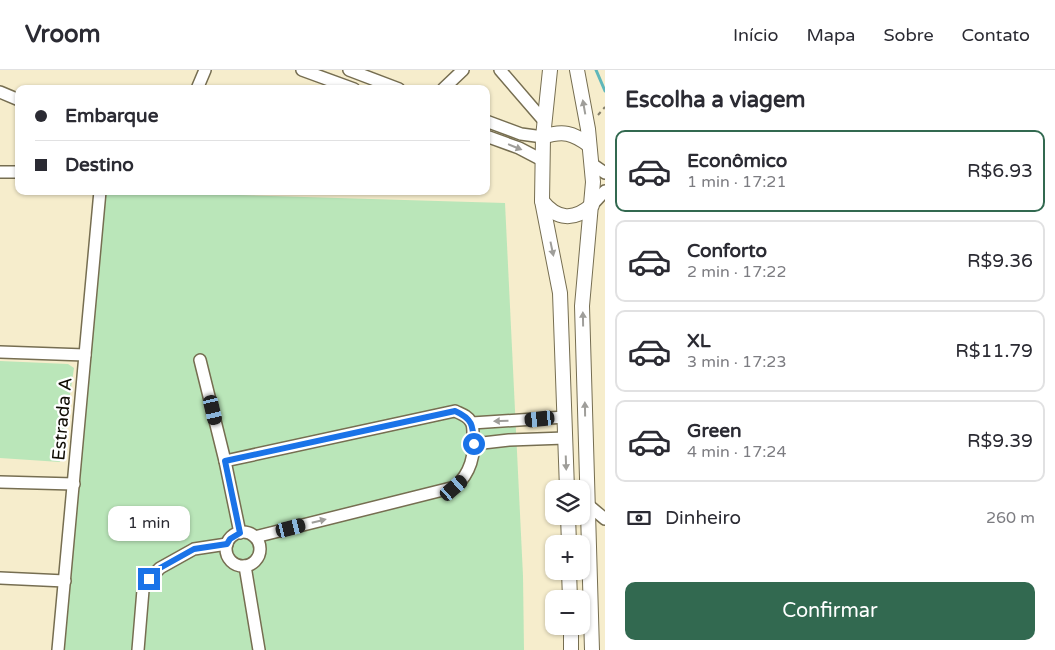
<!DOCTYPE html>
<html lang="pt">
<head>
<meta charset="utf-8">
<style>
  :root { --surface:#fff; --page:#f2f2f3; --text:#2b2b33; --muted:#7c7c81; --line:#e1e1e2; --accent:#326950 }
  body { margin:0; font-family:"Varela Round",sans-serif; background:var(--page); color:var(--text); height:100vh; display:flex; flex-direction:column; font-size:19px; white-space:nowrap }
  * { box-sizing:border-box; margin:0 }
  p { font-size:16px; color:var(--muted) }
  .icon { flex:none; width:28px; height:28px; fill:none; stroke:currentColor; stroke-width:2; stroke-linecap:round; stroke-linejoin:round }
  .map { position:relative; flex:1; overflow:hidden }
  .panel { display:flex; flex-direction:column; background:var(--surface); width:450px }
  .panel>* { flex:none }
  .hud { position:absolute; left:15px; top:15px; width:475px; height:110px; border-radius:10px; box-shadow:0 1px 4px #0004; display:grid; align-content:center; height:110px; padding:0 20px; background:var(--surface) }
  .fabs { position:absolute; left:545px; top:410px; display:grid; gap:10px }
  .fabs a { display:grid; place-items:center; width:45px; height:45px; border-radius:10px; background:var(--surface); box-shadow:0 1px 4px #0004; font-size:25px }
  .end { position:absolute; width:22px; height:22px; margin:-11px; border:6px solid #1a73e8; background:#fff; box-shadow:0 0 0 2px #fff }
  .from { border-radius:50% }
  .bubble { position:absolute; height:35px; border-radius:10px; background:var(--surface); box-shadow:0 1px 4px #0004; font-size:16px; font-weight:600; line-height:35px; text-align:center }
  .car { position:absolute; width:15px; height:30px; margin:-15px -8px; border-radius:6px; box-shadow:0 0 4px 1px #0007; background:linear-gradient(#222 24%,#8ab4d8 0 40%,#222 0 76%,#8ab4d8 0 86%,#222 0) }
  .hud b { display:flex; align-items:center; gap:18px; height:48px; font-size:19px }
  .hud b+b { border-top:1px solid var(--line) }
  .hud i { width:12px; height:12px; background:var(--text) }
  ul { padding:0; list-style:none }
  li { display:flex; align-items:center; gap:15px; height:82px; margin:0 10px 8px; padding:0 10px; border:2px solid var(--line); border-radius:10px }
  li div { flex:1 }
  li b { display:block; font-size:19px }
  li em { font-style:normal; font-weight:600 }
  li.on { border-color:var(--accent) }
  li>.icon { width:45px; height:45px; stroke-width:1.5 }
  h2 { padding:0 20px; font-size:22px; line-height:60px }
  .pay { display:flex; align-items:center; gap:12px; height:55px; padding:0 20px; font-size:19px }
  .pay p { margin-inline-start:auto }
  .cta { display:flex; gap:10px; margin-top:auto; padding:10px 20px }
  .cta a { flex:1; height:58px; border-radius:10px; background:var(--accent); color:#fff; font-size:20px; font-weight:600; line-height:58px; text-align:center }
  header { display:flex; align-items:center; gap:30px; box-sizing:border-box; height:70px; padding:0 25px; background:var(--surface); border-bottom:1px solid var(--line) }
  header strong { font-size:24px }
  nav { display:flex; gap:28px; margin-inline-start:auto; font-size:18px }
  main { display:flex; flex:1; min-height:0 }
  .map>svg:first-child { display:block }
  .green { fill:#bae6b9 }
  .lines { fill:none; stroke-linecap:round; stroke-linejoin:round }
  .stream { stroke:#5fb7ba; stroke-width:3 }
  .minor-casing { stroke:#766e51; stroke-width:14 }
  .major-casing { stroke:#766e51; stroke-width:16 }
  .path { stroke:#847e69; stroke-width:2; stroke-dasharray:4 4; stroke-linecap:butt }
  .minor { stroke:#fff; stroke-width:11 }
  .major { stroke:#fff; stroke-width:14 }
  .oneway { fill:#9f9e9a }
  .route { stroke:#1a73e8; stroke-width:6 }
  .labels { text-anchor:middle; dominant-baseline:central; stroke-width:4.5; stroke-linejoin:round; paint-order:stroke }
  .street-label { font-size:18px; fill:#0f0c03; stroke:#fff }
</style>
</head>
<body>
<header>
<strong>Vroom</strong>
<nav><a>Início</a><a>Mapa</a><a>Sobre</a><a>Contato</a></nav>
</header>
<main>
<div class="map">
<svg width="605" height="580" viewBox="0 0 605 580">
  <rect width="100%" height="100%" fill="#f6edcc"/>
  <!-- green -->
  <g class="green">
    <polygon points="105,121 505,133 523,506 524,580 64,580"/>
    <polygon points="0,291 68,294 74,298 60,392 0,388"/>
  </g>
  <g class="lines">
    <!-- stream -->
    <polyline class="stream" points="596,0 605,21"/>
    <!-- minor casing -->
    <g class="minor-casing">
      <g id="minor">
        <polyline points="302,0 354,19"/>
        <polyline points="349,0 399,19"/>
        <polyline points="500,0 544,51"/>
        <polyline points="197,19 205,0"/>
        <polyline points="443,19 463,0"/>
        <polyline points="0,22 19,30"/>
        <polyline points="486,51 521,64 543,67"/>
        <polyline points="486,66 519,78 542,90"/>
        <polyline points="592,94 605,103"/>
        <polyline points="0,102 19,102"/>
        <polyline points="592,135 605,121"/>
        <polyline points="0,282 85,285"/>
        <polyline points="200,290 225,391 240,463"/>
        <polyline points="472,353 565,347"/>
        <polyline points="474,374 509,370 565,368"/>
        <path d="M225,391L455,341C461,344 468,346 471,352C473,355 473,360 473,364C476,384 470,404 455,417L255,467"/>
        <polyline points="0,412 74,414"/>
        <polyline points="587,434 605,449"/>
        <circle cx="243" cy="479" r="17"/>
        <polyline points="245,496 259,580"/>
        <polyline points="0,508 65,511"/>
        <polyline points="58,580 100,121"/>
        <polyline points="138,580 143,520 149,509 160,498 194,479 227,474"/>
      </g>
    </g>
    <!-- major casing -->
    <g class="major-casing">
      <g id="major">
        <polyline points="550,0 543,67 542,131 560,223 567,419"/>
        <polyline points="577,0 588,59 593,112 582,236 592,580"/>
        <path d="M543,67C563,60 573,63 589,75"/>
        <path d="M542,131C557,150 574,151 592,135"/>
        <polyline points="568,446 569,474"/>
        <polyline points="569,501 570,529"/>
        <polyline points="571,556 571,580"/>
      </g>
    </g>
    <!-- path -->
    <polyline class="path" points="598,45 605,37"/>
    <!-- minor -->
    <use href="#minor" class="minor"/>
    <!-- major -->
    <use href="#major" class="major"/>
  </g>
  <!-- one-way arrows -->
  <defs><path id="oneway-solid" d="M-6-.8H1V-3.2L6.5 0L1 3.2V.8H-6Z" transform="scale(1.25)"/></defs>
  <g class="oneway">
    <use href="#oneway-solid" transform="translate(584 37) rotate(-100)"/>
    <use href="#oneway-solid" transform="translate(515 77) rotate(22)"/>
    <use href="#oneway-solid" transform="translate(552 179) rotate(78)"/>
    <use href="#oneway-solid" transform="translate(583 249) rotate(-91)"/>
    <use href="#oneway-solid" transform="translate(585 339) rotate(-91)"/>
    <use href="#oneway-solid" transform="translate(501 351) rotate(178)"/>
    <use href="#oneway-solid" transform="translate(566 393) rotate(88)"/>
    <use href="#oneway-solid" transform="translate(319 451) rotate(-14)"/>
  </g>
  <g class="lines">
    <!-- route -->
    <path class="route" d="M149,509L160,498L194,479L227,474L230,469L240,463L225,391L455,341C473,349 473,356 474,374"/>
  </g>
  <g class="labels">
    <!-- street labels -->
    <g class="street-label">
      <text transform="translate(62 349) rotate(-85)">Estrada A</text>
    </g>
  </g>
</svg>
<div class="fabs">
<a><svg class="icon" aria-label="layers" viewBox="0 0 24 24"><path d="M12 4l9 5-9 5-9-5zM3 14l9 5 9-5"/></svg></a>
<a>+</a>
<a>−</a>
</div>
<i class="end from" style="left:474px;top:374px"></i>
<i class="end" style="left:149px;top:509px"></i>
<div class="bubble" style="left:108px;top:436px;width:82px">1 min</div>
<i class="car" style="left:213px;top:340px;rotate:167deg"></i>
<i class="car" style="left:540px;top:349px;rotate:264deg"></i>
<i class="car" style="left:454px;top:418px;rotate:49deg"></i>
<i class="car" style="left:291px;top:458px;rotate:76deg"></i>
<div class="hud">
<b><i class="from"></i>Embarque</b>
<b><i></i>Destino</b>
</div>
</div>
<section class="panel">
<h2>Escolha a viagem</h2>
<ul>
<li class="on"><svg class="icon" aria-label="car" viewBox="0 0 24 24"><path d="M5 17H2v-5l4-1 3-4h7l3 4 3 1v5h-3M9 17h6M6 11h13"/><circle cx="7" cy="17" r="2"/><circle cx="17" cy="17" r="2"/></svg><div><b>Econômico</b><p>1 min · 17:21</p></div><em>R$6.93</em></li>
<li><svg class="icon" aria-label="car" viewBox="0 0 24 24"><path d="M5 17H2v-5l4-1 3-4h7l3 4 3 1v5h-3M9 17h6M6 11h13"/><circle cx="7" cy="17" r="2"/><circle cx="17" cy="17" r="2"/></svg><div><b>Conforto</b><p>2 min · 17:22</p></div><em>R$9.36</em></li>
<li><svg class="icon" aria-label="car" viewBox="0 0 24 24"><path d="M5 17H2v-5l4-1 3-4h7l3 4 3 1v5h-3M9 17h6M6 11h13"/><circle cx="7" cy="17" r="2"/><circle cx="17" cy="17" r="2"/></svg><div><b>XL</b><p>3 min · 17:23</p></div><em>R$11.79</em></li>
<li><svg class="icon" aria-label="car" viewBox="0 0 24 24"><path d="M5 17H2v-5l4-1 3-4h7l3 4 3 1v5h-3M9 17h6M6 11h13"/><circle cx="7" cy="17" r="2"/><circle cx="17" cy="17" r="2"/></svg><div><b>Green</b><p>4 min · 17:24</p></div><em>R$9.39</em></li>
</ul>
<div class="pay"><svg class="icon" aria-label="cash" viewBox="0 0 24 24"><path d="M3 7h18v10H3z"/><circle cx="12" cy="12" r="2"/></svg>Dinheiro<p>260 m</p></div>
<div class="cta"><a>Confirmar</a></div>
</section>
</main>
</body>
</html>
